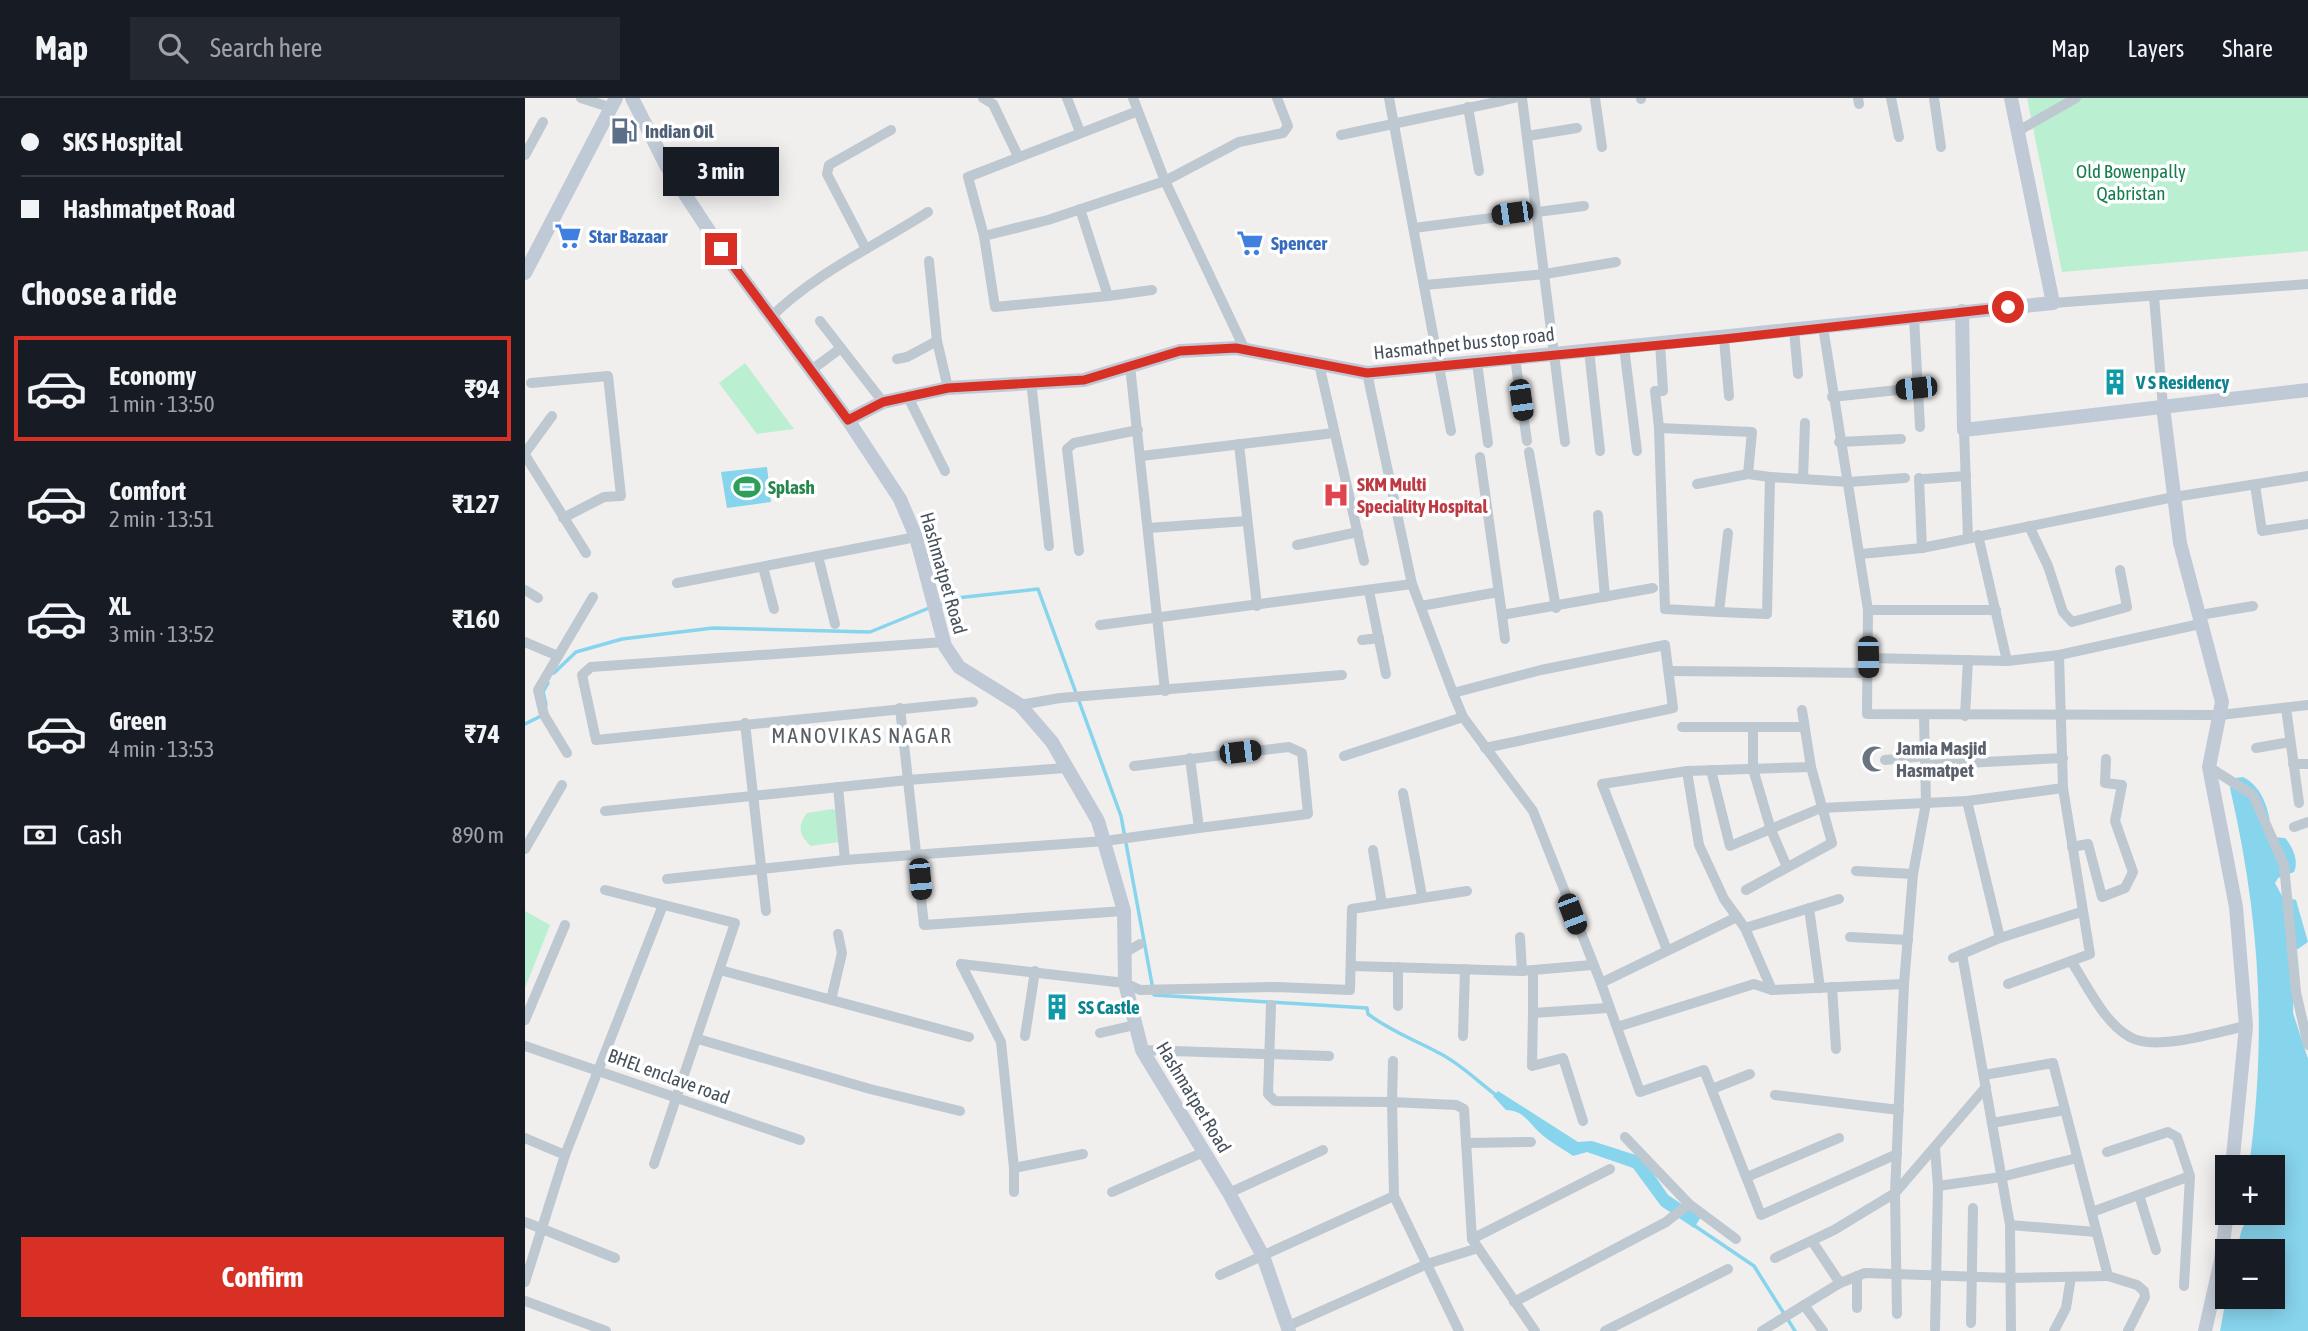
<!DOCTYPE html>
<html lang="en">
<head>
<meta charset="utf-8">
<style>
  :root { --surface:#171b24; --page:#242831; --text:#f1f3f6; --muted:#9ea1a6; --line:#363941; --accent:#d93025 }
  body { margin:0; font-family:"Asap Condensed",sans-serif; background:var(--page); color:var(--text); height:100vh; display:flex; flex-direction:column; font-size:26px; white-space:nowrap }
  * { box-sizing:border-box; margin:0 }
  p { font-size:23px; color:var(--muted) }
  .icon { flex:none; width:38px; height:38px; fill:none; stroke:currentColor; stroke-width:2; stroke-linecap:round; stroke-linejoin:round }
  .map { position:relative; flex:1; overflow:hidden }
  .drawer { display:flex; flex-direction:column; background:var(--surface); width:525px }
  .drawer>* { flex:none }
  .hud { display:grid; align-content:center; height:154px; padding:0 21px; background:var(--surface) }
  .buttons { position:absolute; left:1690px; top:1057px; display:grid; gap:14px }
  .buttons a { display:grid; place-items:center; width:70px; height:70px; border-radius:0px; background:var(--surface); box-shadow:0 4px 18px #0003; font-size:35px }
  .end { position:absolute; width:32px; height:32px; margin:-16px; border:9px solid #d93025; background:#fff; box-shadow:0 0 0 4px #fff }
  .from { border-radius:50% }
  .bubble { position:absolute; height:49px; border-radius:0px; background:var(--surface); box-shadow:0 4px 18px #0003; font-size:23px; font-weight:700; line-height:49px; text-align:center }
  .car { position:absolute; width:21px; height:42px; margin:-21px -10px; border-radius:9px; box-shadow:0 0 5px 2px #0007; background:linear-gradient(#222 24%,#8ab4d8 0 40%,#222 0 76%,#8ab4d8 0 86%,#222 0) }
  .hud b { display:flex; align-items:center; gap:24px; height:66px; font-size:26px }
  .hud b+b { border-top:2px solid var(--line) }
  .hud i { width:18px; height:18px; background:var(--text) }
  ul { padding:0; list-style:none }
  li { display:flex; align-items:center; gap:21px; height:105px; margin:0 14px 10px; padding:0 7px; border:4px solid transparent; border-radius:0px }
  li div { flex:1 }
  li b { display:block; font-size:26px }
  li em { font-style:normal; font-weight:700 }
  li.active { border-color:var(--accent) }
  li>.icon { width:63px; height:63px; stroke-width:1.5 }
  h2 { padding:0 21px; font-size:32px; line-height:84px }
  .pay { display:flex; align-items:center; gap:18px; height:77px; padding:0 21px; font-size:26px }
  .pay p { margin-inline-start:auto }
  .button { display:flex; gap:14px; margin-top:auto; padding:14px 21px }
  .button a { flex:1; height:80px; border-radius:0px; background:var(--accent); color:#fff; font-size:28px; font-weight:700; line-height:80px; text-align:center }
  header { display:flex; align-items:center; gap:42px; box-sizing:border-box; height:98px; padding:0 35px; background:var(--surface); border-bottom:2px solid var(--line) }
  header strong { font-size:33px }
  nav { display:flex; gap:38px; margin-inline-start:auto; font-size:24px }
  .search { width:490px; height:63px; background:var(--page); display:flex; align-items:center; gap:18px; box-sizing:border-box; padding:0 24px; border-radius:0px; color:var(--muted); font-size:26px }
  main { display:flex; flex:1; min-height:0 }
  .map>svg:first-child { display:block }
  .green { fill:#bbefd1 }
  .water { fill:#87d4ed }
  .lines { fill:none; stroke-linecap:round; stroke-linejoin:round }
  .stream { stroke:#87d4ed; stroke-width:3.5 }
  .street { stroke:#bec8d0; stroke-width:10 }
  .secondary { stroke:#c0cad7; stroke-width:14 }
  .route { stroke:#d93025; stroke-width:9 }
  .labels { text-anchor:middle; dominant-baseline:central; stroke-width:7; stroke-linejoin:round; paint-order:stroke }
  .service-label { font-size:19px; font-weight:bold; fill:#4e5e75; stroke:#fff; text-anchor:start }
  .park-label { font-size:19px; fill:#157e4d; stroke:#fff }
  .shop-label { font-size:19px; font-weight:bold; fill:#366cbe; stroke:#fff; text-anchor:start }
  .street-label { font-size:19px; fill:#46515c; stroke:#fff }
  .culture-label { font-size:19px; font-weight:bold; fill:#0d838f; stroke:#fff; text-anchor:start }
  .health-label { font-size:19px; font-weight:bold; fill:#be3a42; stroke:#fff; text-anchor:start }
  .leisure-label { font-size:19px; font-weight:bold; fill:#27864d; stroke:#fff; text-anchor:start }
  .worship-label { font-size:19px; font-weight:bold; fill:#5b616d; stroke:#fff; text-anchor:start }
  .neighbourhood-label { font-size:21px; letter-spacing:2px; fill:#5a5e63; stroke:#fff }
</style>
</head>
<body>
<header>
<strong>Map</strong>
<div class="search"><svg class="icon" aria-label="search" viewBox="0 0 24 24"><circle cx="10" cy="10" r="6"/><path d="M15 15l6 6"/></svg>Search here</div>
<nav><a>Map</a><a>Layers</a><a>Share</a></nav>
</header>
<main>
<section class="drawer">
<div class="hud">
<b><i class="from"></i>SKS Hospital</b>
<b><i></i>Hashmatpet Road</b>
</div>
<h2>Choose a ride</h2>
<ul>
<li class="active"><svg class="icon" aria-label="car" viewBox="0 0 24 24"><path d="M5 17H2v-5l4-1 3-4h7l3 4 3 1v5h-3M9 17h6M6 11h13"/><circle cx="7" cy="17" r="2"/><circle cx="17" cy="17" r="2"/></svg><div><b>Economy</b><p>1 min · 13:50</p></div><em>₹94</em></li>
<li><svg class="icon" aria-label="car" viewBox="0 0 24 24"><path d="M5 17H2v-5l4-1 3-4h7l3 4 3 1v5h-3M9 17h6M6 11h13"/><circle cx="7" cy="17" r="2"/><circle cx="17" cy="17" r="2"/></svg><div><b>Comfort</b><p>2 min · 13:51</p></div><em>₹127</em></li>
<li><svg class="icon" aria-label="car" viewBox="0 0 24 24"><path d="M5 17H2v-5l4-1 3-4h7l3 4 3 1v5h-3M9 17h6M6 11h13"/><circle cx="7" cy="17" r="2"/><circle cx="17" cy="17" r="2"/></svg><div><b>XL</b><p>3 min · 13:52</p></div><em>₹160</em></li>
<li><svg class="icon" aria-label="car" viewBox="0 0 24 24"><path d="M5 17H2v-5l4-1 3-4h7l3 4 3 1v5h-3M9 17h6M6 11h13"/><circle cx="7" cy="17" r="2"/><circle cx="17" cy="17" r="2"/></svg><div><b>Green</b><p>4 min · 13:53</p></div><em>₹74</em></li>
</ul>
<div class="pay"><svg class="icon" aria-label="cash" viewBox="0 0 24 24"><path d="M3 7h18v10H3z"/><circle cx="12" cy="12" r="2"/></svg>Cash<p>890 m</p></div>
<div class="button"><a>Confirm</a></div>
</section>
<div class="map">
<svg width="1783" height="1233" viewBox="0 0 1783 1233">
  <rect width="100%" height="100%" fill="#f1eeee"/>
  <!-- green -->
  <g class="green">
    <polygon points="1502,0 1783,0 1783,153 1537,174"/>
    <polygon points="220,265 269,331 232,336 194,285"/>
    <path d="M307,711L311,712L314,744L286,748C274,738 272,728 282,715Z"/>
    <polygon points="0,813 25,827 0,890"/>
  </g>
  <!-- water -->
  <g class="water">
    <polygon points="242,369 246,404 202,410 196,374"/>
    <path d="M1718,679C1740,690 1745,717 1747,739L1760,740C1768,749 1774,763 1769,774L1753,780L1750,785L1757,798L1771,802L1783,844L1770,853L1768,915L1783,961V1233H1695L1703,1190V1199H1748V1153H1713C1715,1136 1716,1126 1729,1115H1748V1069H1724C1742,936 1735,821 1705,690L1711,680Z"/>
    <path d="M973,993L1053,1044L1067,1043L1117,1059L1143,1097L1176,1119L1169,1130L1136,1108L1108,1070L1062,1054L1048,1058C1037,1050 1023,1043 1014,1034C1003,1024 998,1012 981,1012L968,998Z"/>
  </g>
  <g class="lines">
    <!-- stream -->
    <g class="stream">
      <path d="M412,508L431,500L513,491L596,718L629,897L842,910L843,916C865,933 890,942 914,955C936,966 952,983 971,997"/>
      <polyline points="29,575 51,554 97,541 188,530 345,534 404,510"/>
      <polyline points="21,607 18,594 23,585"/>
      <polyline points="0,626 18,617"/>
      <polyline points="1167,1126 1229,1168 1270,1233"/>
    </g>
    <!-- street -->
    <g class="street">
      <polyline points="56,0 87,10"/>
      <polyline points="458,0 468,6 493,58"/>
      <polyline points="542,0 555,34"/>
      <polyline points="608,0 640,83 720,252"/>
      <polyline points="864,0 926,333"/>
      <polyline points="975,0 976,3 989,0"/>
      <polyline points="997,0 1040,344"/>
      <polyline points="1070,0 1077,49"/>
      <polyline points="1116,0 1116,1"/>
      <polyline points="1333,0 1334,6"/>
      <polyline points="1366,0 1374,39"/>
      <polyline points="1409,0 1416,49"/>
      <polyline points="943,9 954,73"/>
      <polyline points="1493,33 1551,0"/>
      <polyline points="816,37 976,3"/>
      <polyline points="1002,38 1052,30"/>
      <polyline points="0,57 18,24"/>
      <polyline points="555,111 583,198 470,209 459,138 443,79 613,13"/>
      <polyline points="889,130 1059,108"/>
      <polyline points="459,138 523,122 640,83 714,44 758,35 763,28 752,0"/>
      <polyline points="341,151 302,76 304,67 366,32"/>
      <polyline points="404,163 412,243 423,290"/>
      <polyline points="900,187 1020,176 1091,164"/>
      <polyline points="583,198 627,192"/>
      <polyline points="1629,198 1638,309"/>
      <polyline points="1528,205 1783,186"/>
      <polyline points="1389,219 1395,329"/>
      <path d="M245,220C290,175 350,148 403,114"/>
      <polyline points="295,223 358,304"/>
      <polyline points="1298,229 1343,512 1342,616 1695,617 1783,607"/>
      <polyline points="1269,232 1273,276"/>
      <polyline points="1199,241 1204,298"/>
      <polyline points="1135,245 1138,293 1130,293 1134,330 1140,511 1194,514 1203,435"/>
      <polyline points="1099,249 1112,353"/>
      <polyline points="1064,252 1075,353"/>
      <polyline points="990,260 1002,343"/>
      <polyline points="372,261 382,259 412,243"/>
      <polyline points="952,265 963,345"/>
      <polyline points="794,266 839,463"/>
      <polyline points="605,268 640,593"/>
      <polyline points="285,273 316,250"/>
      <polyline points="842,275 887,486 928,595 938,619 1008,713 1076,885 1115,994 1179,972 1236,1117 1372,1056"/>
      <polyline points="506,283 524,448"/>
      <polyline points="6,285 83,278 96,398 79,399 38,420"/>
      <polyline points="383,299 420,373"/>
      <polyline points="1307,299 1391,290"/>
      <polyline points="1134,330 1227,334 1223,376 1245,379"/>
      <polyline points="1439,332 1443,440"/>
      <polyline points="1314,344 1376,341"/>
      <polyline points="714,346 732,508"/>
      <polyline points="1004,354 1031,510"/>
      <polyline points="0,355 27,318"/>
      <polyline points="0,357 61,455"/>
      <polyline points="616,358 809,335"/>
      <polyline points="955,359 977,517 1128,490"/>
      <polyline points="1394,380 1397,450"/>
      <polyline points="1278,381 1280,325"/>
      <polyline points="1399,381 1441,378"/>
      <polyline points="1172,386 1223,376"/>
      <polyline points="1730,387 1737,433 1783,426"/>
      <polyline points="1073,417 1080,499"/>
      <polyline points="1504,428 1523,468 1538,514 1547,524 1602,509 1595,472"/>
      <polyline points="623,430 722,423"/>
      <polyline points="1453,437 1482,563"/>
      <polyline points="772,447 833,434"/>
      <polyline points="554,453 542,351 549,345 613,332"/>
      <polyline points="1336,456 1397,450 1649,399 1783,378"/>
      <polyline points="293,458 310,526"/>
      <polyline points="238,469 249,511"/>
      <polyline points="152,485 391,439"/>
      <polyline points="0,492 13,500"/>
      <polyline points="844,493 861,576"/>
      <polyline points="896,508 973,494"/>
      <polyline points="1343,512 1471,512"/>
      <polyline points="1194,514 1242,516 1245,379 1324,384 1380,380"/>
      <polyline points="977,517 980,541"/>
      <polyline points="1675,517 1728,508"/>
      <polyline points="575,527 887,486"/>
      <polyline points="837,542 854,540"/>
      <polyline points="0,544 33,558"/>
      <polyline points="419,544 66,569 57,577 71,642 448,604"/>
      <polyline points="1343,560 1482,563 1534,557 1675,526"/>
      <polyline points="1144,573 1343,575"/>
      <polyline points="928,595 1016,572 1140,547 1148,610 960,650"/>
      <polyline points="495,607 535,600 817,577"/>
      <polyline points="375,610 399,827 599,813"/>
      <polyline points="1761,610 1774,705"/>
      <polyline points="1440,618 1443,562"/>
      <polyline points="220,625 241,813"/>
      <polyline points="1157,629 1279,629"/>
      <polyline points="1228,630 1228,671 1246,732 1262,769"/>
      <polyline points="1731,650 1765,644"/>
      <polyline points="42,655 19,617 13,592 68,499"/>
      <polyline points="819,658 938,619"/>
      <polyline points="1360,662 1400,658"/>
      <polyline points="1768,666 1783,666"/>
      <polyline points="1401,667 1538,660"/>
      <polyline points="609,668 764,649 777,655 783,716 674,730"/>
      <polyline points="1684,669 1728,697 1759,767 1771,894 1783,947"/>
      <polyline points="1186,672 1205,748 1296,710 1442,703 1538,690"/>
      <polyline points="1162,673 1174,747 1199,801 1220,830 1247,892"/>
      <polyline points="313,689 320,762"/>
      <polyline points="878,695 897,798"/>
      <polyline points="1442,703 1475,840"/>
      <polyline points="80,713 383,682 540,670"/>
      <polyline points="1769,729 1783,724"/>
      <polyline points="1547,749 1563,746 1577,799 1600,790 1608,774 1590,723 1597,687 1580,685 1581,661"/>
      <polyline points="0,751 37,687"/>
      <polyline points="848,752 857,806"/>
      <polyline points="1331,773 1388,776"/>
      <polyline points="142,781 320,762 580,743 674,730 665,660"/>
      <polyline points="80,792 210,825 129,1066"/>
      <polyline points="1221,792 1307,745 1286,669 1277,612"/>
      <polyline points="1284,810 1295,890"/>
      <polyline points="1220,830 1314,801"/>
      <polyline points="995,839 997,873"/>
      <polyline points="1325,839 1383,842"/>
      <polyline points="1142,852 1077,686 1162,673 1286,669"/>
      <polyline points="601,854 615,846"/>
      <polyline points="1437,856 1485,1127 1486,1233"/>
      <polyline points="1428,860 1475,840 1556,814"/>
      <path d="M1546,863C1562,887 1579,925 1605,939C1630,954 1691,934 1721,928"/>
      <polyline points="436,866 600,885 615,892 751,889 825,892 827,811 942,793"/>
      <polyline points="436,866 476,944 489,1070 558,1056"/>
      <polyline points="827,868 997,873 1067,867"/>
      <polyline points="873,869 873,908"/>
      <polyline points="195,872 444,939"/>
      <polyline points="1076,885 1212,819"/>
      <polyline points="1483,886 1565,856 1538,690 1534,557"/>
      <polyline points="1307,889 1311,951"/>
      <polyline points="306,902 317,855 313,836"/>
      <polyline points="746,907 743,996 750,1003 867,1004 868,963"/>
      <polyline points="1008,915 1008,872"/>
      <polyline points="0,922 40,827"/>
      <polyline points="1092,929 1229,886 1247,892 1379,886"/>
      <polyline points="575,935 610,927"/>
      <polyline points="500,938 510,873"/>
      <polyline points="938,938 940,871"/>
      <polyline points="173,941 345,991 435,1013"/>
      <polyline points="0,948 275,1042"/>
      <polyline points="617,952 804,958"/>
      <polyline points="1459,977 1528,965 1583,1178 1612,1187 1619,1193 1620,1199 1603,1233"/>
      <polyline points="1187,991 1225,976"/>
      <polyline points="1250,997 1374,1012"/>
      <polyline points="1058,1023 1038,960 1007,968 1008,915 1083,910"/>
      <polyline points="1467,1025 1540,1012"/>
      <polyline points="1100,1039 1164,1106 1211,1141"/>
      <polyline points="0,1040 40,1057"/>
      <polyline points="941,1045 1006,1044"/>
      <polyline points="1410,1051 1413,1088 1410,1231"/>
      <polyline points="1582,1054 1643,1034 1652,1039 1665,1078 1659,1188"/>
      <polyline points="489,1070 489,1094"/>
      <polyline points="1222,1079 1314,1040"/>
      <polyline points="1413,1088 1476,1079 1552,1060"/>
      <polyline points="587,1094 679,1054"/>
      <polyline points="704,1095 798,1052"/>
      <polyline points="1614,1097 1631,1152"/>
      <polyline points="1567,1114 1665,1078"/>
      <polyline points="0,1124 90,1160"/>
      <polyline points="1485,1127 1571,1134"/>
      <polyline points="947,1141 1085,1071"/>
      <polyline points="1287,1143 1315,1185"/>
      <polyline points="1250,1160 1309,1132 1370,1095 1461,989"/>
      <polyline points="695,1177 869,1098"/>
      <polyline points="0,1184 40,1057 138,807"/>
      <polyline points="0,1203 81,1233"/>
      <polyline points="989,1204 1141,1124 1164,1106"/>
      <polyline points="1279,1207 1298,1233"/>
      <polyline points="1332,1210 1332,1178"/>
      <polyline points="1372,1216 1370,1095 1379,886 1388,776 1401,705 1399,618"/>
      <polyline points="1446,1225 1448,1110"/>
      <polyline points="763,1228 902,1166 953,1150"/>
      <polyline points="934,1233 869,1098 867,1004 931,1007 939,1011 947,1141 1010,1233"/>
      <polyline points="1080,1233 1203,1171"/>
      <polyline points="1237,1233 1315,1185 1340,1175 1486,1180 1583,1178"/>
      <polyline points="1529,1233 1541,1210 1546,1179"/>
    </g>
    <!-- secondary -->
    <g class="secondary">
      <polyline points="107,0 142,69 196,151 323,322 375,401 391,439 420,548 434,569 495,607 527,644 573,723 599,813 600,885 617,952 704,1095 738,1158 764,1233"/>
      <polyline points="0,175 91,0"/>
      <polyline points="1437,213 1439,332 1783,292"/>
      <polyline points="1638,309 1655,445 1697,604 1684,669 1711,809 1721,928 1707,1069"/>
      <polyline points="323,322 358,304 423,290 559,282 655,253 711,250 842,275 1528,205 1486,0"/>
      <polyline points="1680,1233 1696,1162 1703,1106"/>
    </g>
  </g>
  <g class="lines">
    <!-- route -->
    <polyline class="route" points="196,151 323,322 358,304 423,290 559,282 655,253 711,250 842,275 1199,241 1483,209"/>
  </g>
  <!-- icons -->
  <defs>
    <g id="fuel-bare" transform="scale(2.1)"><path d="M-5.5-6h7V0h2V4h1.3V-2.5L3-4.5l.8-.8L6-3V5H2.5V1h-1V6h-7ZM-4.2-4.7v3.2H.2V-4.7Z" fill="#5c6f8a" stroke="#fff" stroke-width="2.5" paint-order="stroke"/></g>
    <g id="supermarket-bare" transform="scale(2.1)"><path d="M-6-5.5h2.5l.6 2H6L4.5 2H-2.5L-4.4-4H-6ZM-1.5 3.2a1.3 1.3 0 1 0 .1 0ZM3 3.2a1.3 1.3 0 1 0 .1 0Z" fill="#3f7fe0" stroke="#fff" stroke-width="2.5" paint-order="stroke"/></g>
    <g id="building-bare" transform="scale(2.1)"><path d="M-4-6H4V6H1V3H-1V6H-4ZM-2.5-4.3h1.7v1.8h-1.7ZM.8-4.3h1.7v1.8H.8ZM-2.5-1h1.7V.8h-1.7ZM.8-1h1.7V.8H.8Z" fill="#0f9aa8" stroke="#fff" stroke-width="2.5" paint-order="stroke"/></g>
    <g id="stadium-bare" transform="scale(2.1)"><path d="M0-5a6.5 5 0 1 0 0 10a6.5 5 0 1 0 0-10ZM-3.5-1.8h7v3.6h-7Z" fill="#2e9e5b" stroke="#fff" stroke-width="2.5" paint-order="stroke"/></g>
    <g id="hospital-bare" transform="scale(2.1)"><path d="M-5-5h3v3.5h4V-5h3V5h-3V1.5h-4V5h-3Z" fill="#e0444e" stroke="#fff" stroke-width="2.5" paint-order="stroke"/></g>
    <g id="mosque-bare" transform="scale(2.1)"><path d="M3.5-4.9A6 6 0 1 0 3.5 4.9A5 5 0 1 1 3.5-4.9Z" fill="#6b7280" stroke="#fff" stroke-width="2.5" paint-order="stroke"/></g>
  </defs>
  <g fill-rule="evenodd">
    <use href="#fuel-bare" x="99" y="33"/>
    <use href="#supermarket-bare" x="43" y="138"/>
    <use href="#supermarket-bare" x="725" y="145"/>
    <use href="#building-bare" x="1590" y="284"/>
    <use href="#stadium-bare" x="222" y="389"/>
    <use href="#hospital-bare" x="811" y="397"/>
    <use href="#mosque-bare" x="1350" y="661"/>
    <use href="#building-bare" x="532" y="909"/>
  </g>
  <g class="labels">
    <!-- service labels -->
    <g class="service-label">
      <text x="120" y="33">Indian Oil</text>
    </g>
    <!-- park labels -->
    <g class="park-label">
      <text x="1606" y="73">Old Bowenpally<tspan x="1606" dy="22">Qabristan</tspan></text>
    </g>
    <!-- shop labels -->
    <g class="shop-label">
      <text x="64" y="138">Star Bazaar</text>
      <text x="746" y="145">Spencer</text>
    </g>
    <!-- street labels -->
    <g class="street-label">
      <text transform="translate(939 245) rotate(-6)">Hasmathpet bus stop road</text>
      <text transform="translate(419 475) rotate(74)">Hashmatpet Road</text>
      <text transform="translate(144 978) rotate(20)">BHEL enclave road</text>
      <text transform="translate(669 999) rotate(59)">Hashmatpet Road</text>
    </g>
    <!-- culture labels -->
    <g class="culture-label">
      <text x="1611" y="284">V S Residency</text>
      <text x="553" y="909">SS Castle</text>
    </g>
    <!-- health labels -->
    <g class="health-label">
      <text x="832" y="386">SKM Multi<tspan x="832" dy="22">Speciality Hospital</tspan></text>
    </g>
    <!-- leisure labels -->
    <g class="leisure-label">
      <text x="243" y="389">Splash</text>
    </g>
    <!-- worship labels -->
    <g class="worship-label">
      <text x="1371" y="650">Jamia Masjid<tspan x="1371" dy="22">Hasmatpet</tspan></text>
    </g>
    <!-- neighbourhood labels -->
    <g class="neighbourhood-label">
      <text x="337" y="637">MANOVIKAS NAGAR</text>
    </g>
  </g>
</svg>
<div class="buttons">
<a>+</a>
<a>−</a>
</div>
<i class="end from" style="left:1483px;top:209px"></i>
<i class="end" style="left:196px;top:151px"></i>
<div class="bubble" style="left:138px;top:49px;width:116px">3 min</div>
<i class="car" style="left:987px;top:115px;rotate:262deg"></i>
<i class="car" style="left:1391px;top:290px;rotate:264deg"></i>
<i class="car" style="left:996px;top:302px;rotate:172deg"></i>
<i class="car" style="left:1343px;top:559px;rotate:179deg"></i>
<i class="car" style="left:715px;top:654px;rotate:83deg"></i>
<i class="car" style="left:395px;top:781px;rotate:175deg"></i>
<i class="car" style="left:1047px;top:816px;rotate:159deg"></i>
</div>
</main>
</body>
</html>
